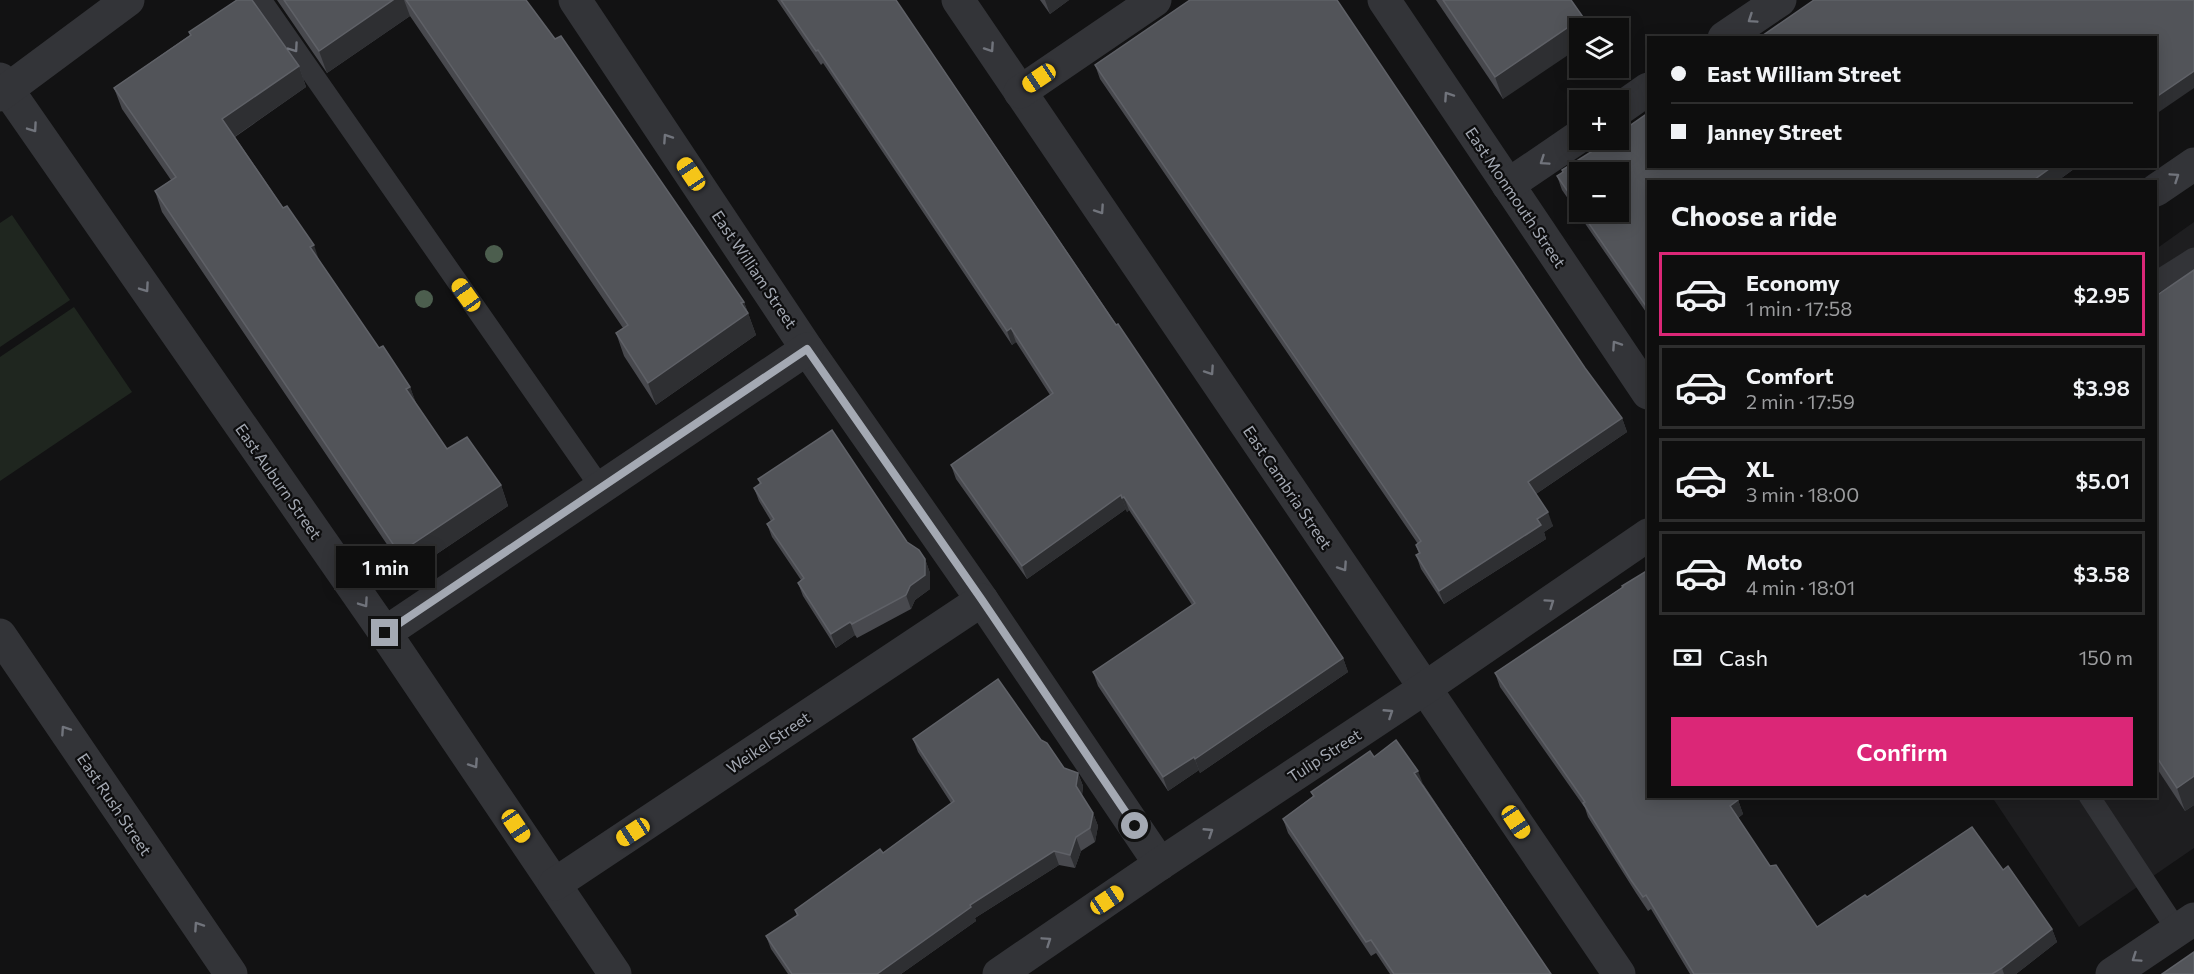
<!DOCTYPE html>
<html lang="en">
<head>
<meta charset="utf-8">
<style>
  :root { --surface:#0e0e0e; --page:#1c1c1c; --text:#f1f3f6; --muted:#9b9c9e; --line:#2e2e2e; --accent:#db2777 }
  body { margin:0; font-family:Commissioner,sans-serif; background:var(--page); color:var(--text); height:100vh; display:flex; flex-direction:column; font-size:22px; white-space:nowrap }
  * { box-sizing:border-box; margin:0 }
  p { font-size:20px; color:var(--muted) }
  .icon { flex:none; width:33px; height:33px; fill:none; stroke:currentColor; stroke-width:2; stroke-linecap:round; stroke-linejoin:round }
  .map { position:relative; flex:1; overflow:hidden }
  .panel { position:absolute; left:1647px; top:180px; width:510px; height:618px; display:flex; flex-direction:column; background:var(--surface); border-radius:0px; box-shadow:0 3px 15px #0003,0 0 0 2px var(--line) }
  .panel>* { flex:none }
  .banner { position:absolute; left:1647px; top:36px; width:510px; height:132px; border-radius:0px; box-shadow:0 3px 15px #0003,0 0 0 2px var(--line); display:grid; align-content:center; height:132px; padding:0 24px; background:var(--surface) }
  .tools { position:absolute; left:1569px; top:18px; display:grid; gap:12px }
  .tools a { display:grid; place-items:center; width:60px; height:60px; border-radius:0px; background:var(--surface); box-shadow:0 3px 15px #0003,0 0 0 2px var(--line); font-size:30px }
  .end { position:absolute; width:27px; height:27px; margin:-14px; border:8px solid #a4a9b3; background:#111; box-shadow:0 0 0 3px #111 }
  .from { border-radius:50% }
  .bubble { position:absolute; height:42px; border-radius:0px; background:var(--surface); box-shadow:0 3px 15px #0003,0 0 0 2px var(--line); font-size:20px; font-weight:600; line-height:42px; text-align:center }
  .car { position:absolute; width:18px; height:36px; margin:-18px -9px; border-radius:8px; box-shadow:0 0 4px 2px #0007; background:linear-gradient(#f5c518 24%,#345 0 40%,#f5c518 0 76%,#345 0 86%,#f5c518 0) }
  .banner b { display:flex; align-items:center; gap:21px; height:57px; font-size:22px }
  .banner b+b { border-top:2px solid var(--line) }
  .banner i { width:15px; height:15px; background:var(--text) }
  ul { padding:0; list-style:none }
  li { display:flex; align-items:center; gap:18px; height:84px; margin:0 12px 9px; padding:0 12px; border:3px solid var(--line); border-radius:0px }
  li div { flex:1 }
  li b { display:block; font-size:22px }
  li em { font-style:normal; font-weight:600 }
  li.active { border-color:var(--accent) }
  li>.icon { width:54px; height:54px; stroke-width:1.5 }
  h2 { padding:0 24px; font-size:27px; line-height:72px }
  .pay { display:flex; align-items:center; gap:15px; height:66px; padding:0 24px; font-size:22px }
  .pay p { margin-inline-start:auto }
  .cta { display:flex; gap:12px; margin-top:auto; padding:12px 24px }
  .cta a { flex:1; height:69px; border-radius:0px; background:var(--accent); color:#fff; font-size:24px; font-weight:600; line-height:69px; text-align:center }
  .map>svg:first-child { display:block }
  .built { fill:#1e1e20 }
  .green { fill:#1f261f }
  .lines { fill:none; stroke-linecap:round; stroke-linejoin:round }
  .service { stroke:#333438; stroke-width:21 }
  .minor { stroke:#333438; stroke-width:33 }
  .tree { fill:#4c5e4e }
  .wall { fill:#48494e; fill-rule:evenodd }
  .shaded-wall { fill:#2e2f32 }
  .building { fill:#525459; stroke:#5f6167; stroke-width:1.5 }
  .oneway { stroke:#71747c }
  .route { stroke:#a4a9b3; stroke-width:8 }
  .labels { text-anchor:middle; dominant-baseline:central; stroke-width:4.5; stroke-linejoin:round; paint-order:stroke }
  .street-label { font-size:16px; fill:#a4a9b3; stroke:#0d0d0e }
</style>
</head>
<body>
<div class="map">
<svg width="2194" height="974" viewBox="0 0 2194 974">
  <rect width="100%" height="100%" fill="#121213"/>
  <!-- built -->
  <polygon class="built" points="2194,222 2194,848 2079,927 1992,797 2156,796 2156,249"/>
  <!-- green -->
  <g class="green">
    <polygon points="12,215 70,300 0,347 0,223"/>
    <polygon points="74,307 132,392 0,481 0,357"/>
  </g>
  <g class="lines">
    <!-- service -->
    <g class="service">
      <polyline points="261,0 601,488"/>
      <polyline points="2156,282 2194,258"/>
      <polyline points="2089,796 2177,930"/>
    </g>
    <!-- minor -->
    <g class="minor">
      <polyline points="575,0 807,349 982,600 1160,864"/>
      <polyline points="958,0 1619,974"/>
      <polyline points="1384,0 1648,393"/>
      <polyline points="1724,38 1780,0"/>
      <polyline points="0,79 385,633 615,974"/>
      <polyline points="1020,92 1155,0"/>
      <polyline points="0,95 128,0"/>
      <polyline points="1618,110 1648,89"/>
      <polyline points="1508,185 1580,136"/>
      <polyline points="2156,190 2194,164"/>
      <polyline points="385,633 807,349"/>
      <polyline points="0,635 231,974"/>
      <polyline points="555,884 982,600"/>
      <polyline points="999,974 1160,864 1425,688 1648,535"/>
      <polyline points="2112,974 2194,919"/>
    </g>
  </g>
  <!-- trees -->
  <g class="tree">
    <circle cx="494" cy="254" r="9"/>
    <circle cx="424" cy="299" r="9"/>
  </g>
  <!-- wall -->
  <g class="wall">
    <polygon points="277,0 526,0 744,302 756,335 656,405 624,356 616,333 623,328 410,16 327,73"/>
    <polygon points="777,0 896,0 1343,658 1348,672 1200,773 1199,770 1168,791 1098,686 1093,672 1192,605 1129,510 1127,512 1126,509 1027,579 956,479 951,465 1050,395 1016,342 1012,345 823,63 821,65"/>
    <polygon points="1040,0 1069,0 1050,14"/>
    <polygon points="1436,0 1571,0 1503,99"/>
    <polygon points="189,32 299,66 306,87 235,137 379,348 410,387 416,404 447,449 501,485 508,506 407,574 162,212 155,191 171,180 122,109 114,88 190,35"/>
    <polygon points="1095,65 1585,368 1622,418 1627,432 1536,494 1553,526 1544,532 1546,539 1444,604 1421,569 1416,555 1419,554 1416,545 1418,544 1100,79"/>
    <path d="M1648,113V166H2078L2056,182H1648V315L1562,190L1557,176L1563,172L1562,170L1610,140H1618V134ZM1580,172H1618V212H1580Z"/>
    <polygon points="2194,270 2194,805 2185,811 2156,767 2156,296"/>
    <polygon points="758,479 907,542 925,559 930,573 930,589 915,600 911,609 857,638 855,635 836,648 803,596 798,583 801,580 772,537 767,524 771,521 759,501 754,488 760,484"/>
    <polygon points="1648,570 1648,796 1738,800 1743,814 1738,818 1770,866 1817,927 1867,897 2003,870 2052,929 2057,942 2016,974 1690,974 1651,909 1648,911 1636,893 1588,817 1585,808 1500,687 1495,673"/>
    <polygon points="913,739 1041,740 1064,768 1078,773 1083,786 1082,796 1093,813 1098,826 1095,842 1081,851 1075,868 1059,865 975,918 976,921 901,974 788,974 771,949 766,936 797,916 795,910 883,853 951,803 918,752"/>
    <polygon points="1374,757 1423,784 1551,974 1390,974 1376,953 1371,956 1288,833 1283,819 1313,796 1311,792"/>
  </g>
  <!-- shaded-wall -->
  <g class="shaded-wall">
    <polygon points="393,0 404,0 410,16 327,73 319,51"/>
    <polygon points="1045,0 1069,0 1050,14"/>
    <polygon points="1583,17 1587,28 1580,28 1580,47 1503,99 1495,77"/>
    <polygon points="299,66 306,87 230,140 222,119"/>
    <polygon points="2194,71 2194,88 2156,114 2156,97"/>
    <polygon points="2053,166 2078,166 2056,182 2031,182"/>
    <polygon points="314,245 321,266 310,247"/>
    <polygon points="744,302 756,335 656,405 648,383"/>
    <polygon points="1011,328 1016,342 1012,345 1007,331"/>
    <polygon points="410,387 418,408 406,389"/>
    <polygon points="1622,418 1627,432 1533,496 1528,482"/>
    <polygon points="501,485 508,506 407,574 399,553"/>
    <polygon points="1121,495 1126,509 1027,579 1022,566"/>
    <polygon points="1124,497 1129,510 1127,512 1122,498"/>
    <polygon points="1548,512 1553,526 1544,532 1546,539 1444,604 1439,591"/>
    <polygon points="925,559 930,573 930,589 915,600 911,609 906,595"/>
    <polygon points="850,622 855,635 836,648 831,634"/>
    <polygon points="1343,658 1348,672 1200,773 1195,759"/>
    <polygon points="1194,757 1199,770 1168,791 1163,777"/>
    <polygon points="1418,771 1423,784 1419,787 1414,773"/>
    <polygon points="1078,773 1083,786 1081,800 1076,786"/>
    <polygon points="2194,776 2194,805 2185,811 2177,788"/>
    <polygon points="1738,800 1743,814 1735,820 1730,806"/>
    <polygon points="1093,813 1098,826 1095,842 1090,828"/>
    <polygon points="1076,837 1081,851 1075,868 1070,855"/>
    <polygon points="1054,851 1059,865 975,918 976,921 901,974 877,974 970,905"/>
    <polygon points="2052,929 2057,942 2016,974 2004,974 2002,968"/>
  </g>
  <!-- building -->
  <g class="building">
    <polygon points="237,0 252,0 299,66 222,119 283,208 287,206 314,245 310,247 379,348 383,346 410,387 406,389 447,449 467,437 501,485 399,553 155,191 176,177 114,88 191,35 189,32"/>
    <polygon points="284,0 393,0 319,51"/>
    <polygon points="406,0 526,0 555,39 561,36 744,302 741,303 748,313 648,383 616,333 628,325"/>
    <polygon points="781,0 896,0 1116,325 1118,324 1343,658 1195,759 1194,757 1163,777 1093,672 1195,603 1124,497 1122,498 1121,495 1022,566 951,465 1053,393 1011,328 1007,331 818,50 816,51"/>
    <polygon points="1190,0 1337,0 1585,368 1622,418 1528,482 1548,512 1537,519 1541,525 1439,591 1416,555 1420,553 1416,545 1421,541 1095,65"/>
    <polygon points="1443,0 1571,0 1583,17 1495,77"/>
    <polygon points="1814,0 2194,0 2194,71 2156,97 2156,38 1759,38"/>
    <polygon points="1648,113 1648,166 2053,166 2031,182 1648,182 1648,309 1581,212 1618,212 1618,172 1580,172 1580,209 1557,176 1563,172 1562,170 1610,140 1618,140 1618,134"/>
    <polygon points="2194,270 2194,776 2177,788 2156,756 2156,296"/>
    <polygon points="832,430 907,542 919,550 925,559 925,575 910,586 906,595 852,624 850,622 831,634 798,583 804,578 767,524 774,519 754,488 761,483 758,479"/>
    <polygon points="1648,570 1648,796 1736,796 1738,800 1730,806 1770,866 1776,865 1817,927 1865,895 1867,897 1972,827 2003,870 2008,866 2052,929 2002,968 1992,974 1694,974 1646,895 1643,897 1631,880 1583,803 1585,802 1495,673 1623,587 1622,586"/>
    <polygon points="998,679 1041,740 1047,743 1064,768 1078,773 1076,786 1093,813 1090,828 1076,837 1070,855 1054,851 970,905 971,907 877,974 792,974 766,936 798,915 795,910 880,849 883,853 954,801 913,739"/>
    <polygon points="1396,740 1418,771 1414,773 1551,974 1394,974 1371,940 1366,942 1283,819 1314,796 1311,792 1370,751 1374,757"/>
    <polygon points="2194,952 2194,974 2162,974"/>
  </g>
  <!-- one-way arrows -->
  <defs><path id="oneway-chevron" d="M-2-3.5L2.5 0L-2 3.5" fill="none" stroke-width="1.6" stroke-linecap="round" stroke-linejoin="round" transform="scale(1.5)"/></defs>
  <g class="oneway">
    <use href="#oneway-chevron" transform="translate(1752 19) rotate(146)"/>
    <use href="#oneway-chevron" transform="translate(294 48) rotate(55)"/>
    <use href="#oneway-chevron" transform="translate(990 48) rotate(56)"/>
    <use href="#oneway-chevron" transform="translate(1448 96) rotate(-124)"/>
    <use href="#oneway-chevron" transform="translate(33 128) rotate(55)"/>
    <use href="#oneway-chevron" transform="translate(667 138) rotate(-124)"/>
    <use href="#oneway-chevron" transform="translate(1544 161) rotate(146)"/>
    <use href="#oneway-chevron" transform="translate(2175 177) rotate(-34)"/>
    <use href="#oneway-chevron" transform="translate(1100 210) rotate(56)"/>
    <use href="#oneway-chevron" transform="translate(145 288) rotate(55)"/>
    <use href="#oneway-chevron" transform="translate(1616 345) rotate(-124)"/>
    <use href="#oneway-chevron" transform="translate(1210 371) rotate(56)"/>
    <use href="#oneway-chevron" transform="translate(1343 567) rotate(56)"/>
    <use href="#oneway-chevron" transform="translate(364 603) rotate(55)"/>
    <use href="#oneway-chevron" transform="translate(1550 603) rotate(-35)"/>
    <use href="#oneway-chevron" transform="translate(1389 713) rotate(-33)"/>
    <use href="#oneway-chevron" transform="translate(65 730) rotate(-124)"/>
    <use href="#oneway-chevron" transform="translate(474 764) rotate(56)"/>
    <use href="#oneway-chevron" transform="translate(1209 832) rotate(-33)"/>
    <use href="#oneway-chevron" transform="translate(198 926) rotate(-124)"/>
    <use href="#oneway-chevron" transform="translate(1047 941) rotate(-34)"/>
    <use href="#oneway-chevron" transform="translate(2136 958) rotate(146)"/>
  </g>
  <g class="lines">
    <!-- route -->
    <polyline class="route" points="385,633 807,349 982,600 1135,826"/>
  </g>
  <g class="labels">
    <!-- street labels -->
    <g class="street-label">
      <text transform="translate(1516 197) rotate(56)">East Monmouth Street</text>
      <text transform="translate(755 269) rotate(56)">East William Street</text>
      <text transform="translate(279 481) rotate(55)">East Auburn Street</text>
      <text transform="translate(1288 487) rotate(56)">East Cambria Street</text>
      <text transform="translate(768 742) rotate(-34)">Weikel Street</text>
      <text transform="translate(1324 755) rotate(-33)">Tulip Street</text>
      <text transform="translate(115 804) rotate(56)">East Rush Street</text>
    </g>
  </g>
</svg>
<div class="tools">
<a><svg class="icon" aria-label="layers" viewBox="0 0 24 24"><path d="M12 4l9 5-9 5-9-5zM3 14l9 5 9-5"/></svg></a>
<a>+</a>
<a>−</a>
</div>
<i class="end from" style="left:1135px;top:826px"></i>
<i class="end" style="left:385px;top:633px"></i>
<div class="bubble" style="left:336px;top:546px;width:99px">1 min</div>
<i class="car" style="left:1039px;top:78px;rotate:236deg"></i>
<i class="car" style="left:691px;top:174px;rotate:326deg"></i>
<i class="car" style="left:466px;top:295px;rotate:325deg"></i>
<i class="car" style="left:1516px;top:822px;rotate:146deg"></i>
<i class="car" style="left:516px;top:826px;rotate:146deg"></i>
<i class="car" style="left:633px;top:832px;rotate:237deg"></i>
<i class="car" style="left:1107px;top:900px;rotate:56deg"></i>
<div class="banner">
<b><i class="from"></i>East William Street</b>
<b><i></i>Janney Street</b>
</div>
<section class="panel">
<h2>Choose a ride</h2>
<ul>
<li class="active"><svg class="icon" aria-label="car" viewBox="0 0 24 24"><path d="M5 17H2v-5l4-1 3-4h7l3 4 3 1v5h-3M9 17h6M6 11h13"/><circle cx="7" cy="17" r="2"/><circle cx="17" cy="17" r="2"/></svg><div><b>Economy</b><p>1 min · 17:58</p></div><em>$2.95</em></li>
<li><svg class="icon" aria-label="car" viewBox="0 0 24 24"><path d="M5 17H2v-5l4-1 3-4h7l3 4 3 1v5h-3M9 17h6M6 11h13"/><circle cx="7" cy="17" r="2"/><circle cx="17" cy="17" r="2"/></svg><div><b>Comfort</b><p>2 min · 17:59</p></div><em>$3.98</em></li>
<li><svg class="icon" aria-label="car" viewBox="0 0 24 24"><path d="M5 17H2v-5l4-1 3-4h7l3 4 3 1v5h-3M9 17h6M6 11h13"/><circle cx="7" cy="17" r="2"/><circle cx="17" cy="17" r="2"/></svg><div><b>XL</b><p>3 min · 18:00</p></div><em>$5.01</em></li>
<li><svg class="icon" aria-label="car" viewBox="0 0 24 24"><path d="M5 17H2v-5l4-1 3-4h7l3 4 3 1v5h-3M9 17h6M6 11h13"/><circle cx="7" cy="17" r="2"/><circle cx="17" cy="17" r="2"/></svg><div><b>Moto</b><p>4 min · 18:01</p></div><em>$3.58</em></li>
</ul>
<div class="pay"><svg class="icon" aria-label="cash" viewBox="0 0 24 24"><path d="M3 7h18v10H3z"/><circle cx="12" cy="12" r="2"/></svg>Cash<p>150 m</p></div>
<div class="cta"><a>Confirm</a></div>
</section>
</div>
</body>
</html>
